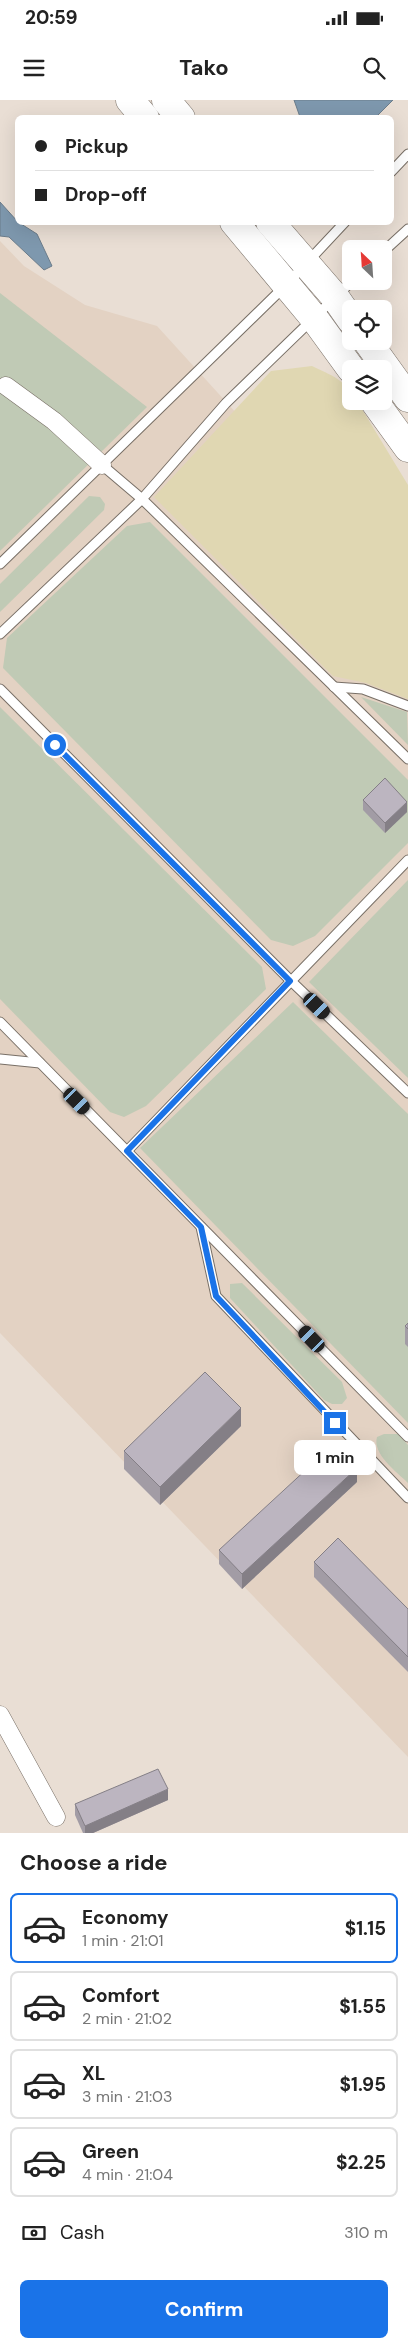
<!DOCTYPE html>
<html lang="en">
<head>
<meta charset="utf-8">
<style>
  :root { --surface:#fff; --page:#f2f2f2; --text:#222; --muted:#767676; --line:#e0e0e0; --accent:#1a73e8 }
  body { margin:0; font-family:"DM Sans",sans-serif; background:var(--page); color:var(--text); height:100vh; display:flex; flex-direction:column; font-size:19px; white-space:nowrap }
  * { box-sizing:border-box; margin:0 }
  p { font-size:16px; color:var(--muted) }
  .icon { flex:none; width:28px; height:28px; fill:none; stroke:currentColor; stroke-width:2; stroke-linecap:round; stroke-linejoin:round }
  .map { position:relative; height:1733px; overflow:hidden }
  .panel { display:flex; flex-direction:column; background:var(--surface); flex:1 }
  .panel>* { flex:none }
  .banner { position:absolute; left:15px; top:15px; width:379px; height:110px; border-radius:8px; box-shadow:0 5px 20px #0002; display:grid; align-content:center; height:110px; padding:0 20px; background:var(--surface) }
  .needle { width:32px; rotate:335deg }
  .fabs { position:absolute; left:342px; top:140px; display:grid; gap:10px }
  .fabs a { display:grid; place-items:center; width:50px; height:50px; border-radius:8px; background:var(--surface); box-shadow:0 5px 20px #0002; font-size:25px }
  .end { position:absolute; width:22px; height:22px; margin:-11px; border:6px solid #1a73e8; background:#fff; box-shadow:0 0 0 2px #fff }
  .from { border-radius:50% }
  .bubble { position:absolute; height:35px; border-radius:8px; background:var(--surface); box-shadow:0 5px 20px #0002; font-size:16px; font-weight:700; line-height:35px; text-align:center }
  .car { position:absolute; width:15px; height:30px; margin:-15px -8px; border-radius:6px; box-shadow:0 0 4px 1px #0007; background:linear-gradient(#222 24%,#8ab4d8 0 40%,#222 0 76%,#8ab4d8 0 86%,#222 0) }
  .banner b { display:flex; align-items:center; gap:18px; height:48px; font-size:19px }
  .banner b+b { border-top:1px solid var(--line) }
  .banner i { width:12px; height:12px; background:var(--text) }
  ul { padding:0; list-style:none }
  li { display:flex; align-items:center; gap:15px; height:70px; margin:0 10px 8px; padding:0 10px; border:2px solid var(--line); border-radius:8px }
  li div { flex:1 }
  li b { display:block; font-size:19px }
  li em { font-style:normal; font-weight:700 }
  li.selected { border-color:var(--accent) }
  li>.icon { width:45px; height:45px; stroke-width:1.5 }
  h2 { padding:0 20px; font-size:22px; line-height:60px }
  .pay { display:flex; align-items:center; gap:12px; height:55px; padding:0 20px; font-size:19px }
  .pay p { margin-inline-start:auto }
  .button { display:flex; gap:10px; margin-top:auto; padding:10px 20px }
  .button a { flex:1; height:58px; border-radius:8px; background:var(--accent); color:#fff; font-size:20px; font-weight:700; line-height:58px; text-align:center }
  .status { display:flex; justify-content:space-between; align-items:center; height:35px; padding:0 25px; background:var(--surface); direction:ltr }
  .status svg { height:14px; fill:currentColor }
  header { display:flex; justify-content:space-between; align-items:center; height:65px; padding:0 20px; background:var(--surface); font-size:22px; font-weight:700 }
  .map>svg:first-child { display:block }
  .built { fill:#e3d2c3 }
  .green { fill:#c0cab5 }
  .sand { fill:#e0d7b2 }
  .water { fill:#7e98ae; stroke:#6b7c8a }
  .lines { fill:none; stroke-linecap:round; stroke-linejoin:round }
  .service-casing { stroke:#786f66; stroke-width:11 }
  .minor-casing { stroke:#786f66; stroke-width:19 }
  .primary-casing { stroke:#786f66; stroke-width:29 }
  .service { stroke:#fff; stroke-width:9 }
  .minor { stroke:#fff; stroke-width:18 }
  .primary { stroke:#fff; stroke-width:28 }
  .wall { fill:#a29ca5 }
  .shaded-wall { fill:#847f86 }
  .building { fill:#bcb5c0; stroke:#847f86 }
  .route { stroke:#1a73e8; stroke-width:6 }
</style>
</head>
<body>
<div class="status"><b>20:59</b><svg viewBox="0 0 49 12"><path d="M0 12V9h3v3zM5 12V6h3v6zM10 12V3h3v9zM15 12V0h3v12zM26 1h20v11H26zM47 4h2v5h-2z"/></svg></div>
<header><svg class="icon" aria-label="menu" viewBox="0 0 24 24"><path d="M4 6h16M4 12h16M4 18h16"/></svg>Tako<svg class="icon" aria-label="search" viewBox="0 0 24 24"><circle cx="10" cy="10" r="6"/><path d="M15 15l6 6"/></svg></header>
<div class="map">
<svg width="408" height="1733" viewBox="0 0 408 1733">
  <rect width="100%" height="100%" fill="#e9ded4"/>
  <!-- built -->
  <polygon class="built" points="0,141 24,166 85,205 157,226 301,384 408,583 408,1657 0,1233"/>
  <!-- green -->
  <g class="green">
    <polygon points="0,193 147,307 0,451"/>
    <polygon points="89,396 100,397 105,404 104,410 0,512 0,484"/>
    <polygon points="150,422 408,680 408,743 315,836 293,846 271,840 3,568 7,538 127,426"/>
    <polygon points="361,597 407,612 408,645"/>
    <polygon points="0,607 262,867 266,889 146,1006 124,1017 110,1012 0,899"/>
    <polygon points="408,780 408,978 309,882"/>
    <polygon points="293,902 408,1014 408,1323 140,1048"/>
    <polygon points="242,1183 342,1282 347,1298 342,1304 332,1304 324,1300 230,1198 230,1184"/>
    <path d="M384,1334H398L408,1345V1383C397,1372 372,1354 377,1337Z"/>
  </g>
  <!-- sand -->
  <path class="sand" d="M312,266C328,274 351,281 351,301H357L408,385V599L366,583L333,576L154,397L271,271Z"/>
  <!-- water -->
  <g class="water">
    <polygon points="294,0 393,0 375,18 300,17"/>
    <polygon points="0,102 18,122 37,134 52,166 44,170 9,137 0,136"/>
  </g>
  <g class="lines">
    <!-- service casing -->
    <g class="service-casing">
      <g id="service">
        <polyline points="391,72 408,54"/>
        <polyline points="384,151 408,129"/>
        <polyline points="102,365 142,399 408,659"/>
        <polyline points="0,464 287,184 345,122"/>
        <polyline points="0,534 142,399 226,303 352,181"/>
        <polyline points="334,587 363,589 408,606"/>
        <polyline points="0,589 291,881 408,993"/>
        <polyline points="0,922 408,1337"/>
        <polyline points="0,959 40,963"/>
        <polyline points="127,1051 408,760"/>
        <polyline points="201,1127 216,1196 408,1398"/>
      </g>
    </g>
    <!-- minor casing -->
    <g class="minor-casing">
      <g id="minor">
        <polyline points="6,286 54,321 102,365"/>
        <polyline points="0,1615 56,1717"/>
      </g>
    </g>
    <!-- primary casing -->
    <g class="primary-casing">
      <g id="primary">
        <polyline points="130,0 145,18"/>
        <polyline points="166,0 181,18"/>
        <polyline points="234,122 314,218 351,269"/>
        <polyline points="270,122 335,197 351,220"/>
        <polyline points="367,241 408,298"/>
        <polyline points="374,301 408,348"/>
      </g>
    </g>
    <!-- service -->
    <use href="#service" class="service"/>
    <!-- minor -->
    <use href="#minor" class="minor"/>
    <!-- primary -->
    <use href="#primary" class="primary"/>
  </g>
  <!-- wall -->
  <g class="wall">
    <polygon points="363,700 407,712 385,733 363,710"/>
    <polygon points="408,1223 408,1247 405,1244 405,1226"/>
    <polygon points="241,1326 160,1405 124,1369 124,1351"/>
    <polygon points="357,1382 242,1489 219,1464 219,1450"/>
    <polygon points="314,1462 408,1509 408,1572 314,1477"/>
    <polygon points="168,1700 93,1733 83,1733 75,1715 75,1704"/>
  </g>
  <!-- shaded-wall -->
  <g class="shaded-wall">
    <polygon points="407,702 407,712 385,733 385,723"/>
    <polygon points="241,1308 241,1326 160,1405 160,1387"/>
    <polygon points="357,1368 357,1382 242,1489 242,1474"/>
    <polygon points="168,1689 168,1700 93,1733 85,1733 85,1726"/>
  </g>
  <!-- building -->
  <g class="building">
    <polygon points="385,678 407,702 385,723 363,700"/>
    <polygon points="408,1223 408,1229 405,1226"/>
    <polygon points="205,1272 241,1308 160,1387 124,1351"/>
    <polygon points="335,1343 357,1368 242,1474 219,1450"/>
    <polygon points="338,1438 408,1509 408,1557 314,1462"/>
    <polygon points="158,1669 168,1689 85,1726 75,1704"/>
  </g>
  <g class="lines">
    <!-- route -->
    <polyline class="route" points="55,645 290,881 127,1051 201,1127 216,1196 335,1323"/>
  </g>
</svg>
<div class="fabs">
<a><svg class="needle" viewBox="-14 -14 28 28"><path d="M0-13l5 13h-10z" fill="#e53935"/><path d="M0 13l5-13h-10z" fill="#767676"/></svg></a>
<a><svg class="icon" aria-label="locate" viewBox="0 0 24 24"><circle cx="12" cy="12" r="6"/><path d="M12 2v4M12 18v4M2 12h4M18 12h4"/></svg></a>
<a><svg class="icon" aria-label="layers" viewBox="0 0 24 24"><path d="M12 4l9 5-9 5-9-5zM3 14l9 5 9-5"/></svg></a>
</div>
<i class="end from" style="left:55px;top:645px"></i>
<i class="end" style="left:335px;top:1323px"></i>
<div class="bubble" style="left:294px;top:1340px;width:82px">1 min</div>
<i class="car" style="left:317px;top:906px;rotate:134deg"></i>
<i class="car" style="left:77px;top:1001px;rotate:135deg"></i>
<i class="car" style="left:312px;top:1239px;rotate:316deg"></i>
<div class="banner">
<b><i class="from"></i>Pickup</b>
<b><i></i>Drop-off</b>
</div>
</div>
<section class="panel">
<h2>Choose a ride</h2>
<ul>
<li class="selected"><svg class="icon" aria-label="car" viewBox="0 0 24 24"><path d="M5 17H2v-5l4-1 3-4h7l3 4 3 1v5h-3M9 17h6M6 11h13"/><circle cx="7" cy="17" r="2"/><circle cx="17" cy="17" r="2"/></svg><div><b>Economy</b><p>1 min · 21:01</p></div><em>$1.15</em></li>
<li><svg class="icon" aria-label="car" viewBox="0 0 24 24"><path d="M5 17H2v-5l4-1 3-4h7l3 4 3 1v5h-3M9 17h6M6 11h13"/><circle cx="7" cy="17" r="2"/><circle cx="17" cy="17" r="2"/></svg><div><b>Comfort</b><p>2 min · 21:02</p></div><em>$1.55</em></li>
<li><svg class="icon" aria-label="car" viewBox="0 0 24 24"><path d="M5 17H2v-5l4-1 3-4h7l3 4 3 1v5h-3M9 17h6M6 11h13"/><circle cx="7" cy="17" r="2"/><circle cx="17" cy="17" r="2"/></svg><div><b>XL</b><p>3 min · 21:03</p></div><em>$1.95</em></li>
<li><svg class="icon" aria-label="car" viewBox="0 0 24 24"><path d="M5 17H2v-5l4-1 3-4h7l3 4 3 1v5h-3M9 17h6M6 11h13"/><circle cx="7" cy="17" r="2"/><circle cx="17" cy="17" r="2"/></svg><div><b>Green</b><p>4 min · 21:04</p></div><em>$2.25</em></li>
</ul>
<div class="pay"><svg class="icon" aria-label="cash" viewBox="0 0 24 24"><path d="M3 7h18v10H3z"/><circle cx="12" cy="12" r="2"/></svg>Cash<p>310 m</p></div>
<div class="button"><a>Confirm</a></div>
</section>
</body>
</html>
